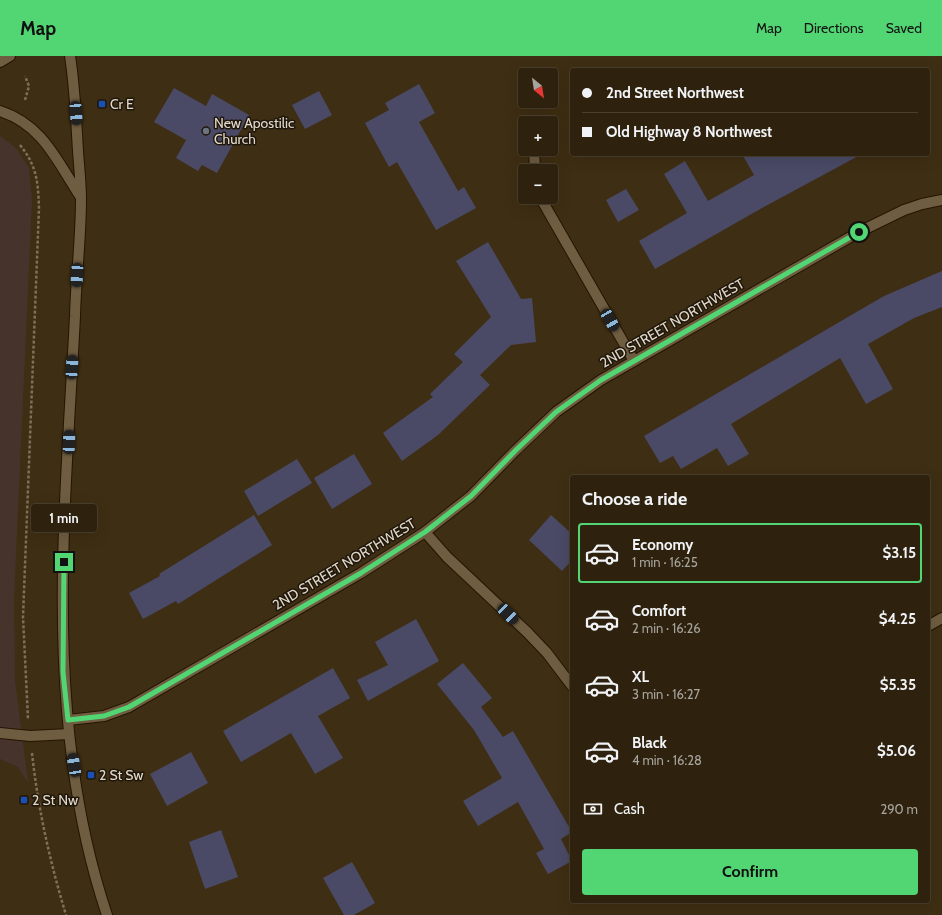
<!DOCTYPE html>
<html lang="en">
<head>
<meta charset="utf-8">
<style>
  :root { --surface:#2e220e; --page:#3a2f1c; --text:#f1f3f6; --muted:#a7a49e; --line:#493f2e; --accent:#52d673 }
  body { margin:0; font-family:Cabin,sans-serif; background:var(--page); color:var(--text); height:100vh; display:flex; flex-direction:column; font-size:15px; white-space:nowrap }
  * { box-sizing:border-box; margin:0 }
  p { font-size:13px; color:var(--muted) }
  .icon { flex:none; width:22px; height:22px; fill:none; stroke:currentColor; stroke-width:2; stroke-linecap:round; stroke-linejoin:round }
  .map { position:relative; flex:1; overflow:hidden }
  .drawer { position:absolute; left:570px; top:419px; width:360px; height:428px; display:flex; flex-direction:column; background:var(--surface); border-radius:4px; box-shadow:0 4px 16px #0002,0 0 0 1px var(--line) }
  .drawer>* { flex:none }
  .top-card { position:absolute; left:570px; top:12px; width:360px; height:88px; border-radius:4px; box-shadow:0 4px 16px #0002,0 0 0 1px var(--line); display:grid; align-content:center; height:88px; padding:0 12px; background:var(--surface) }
  .needle { width:26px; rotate:150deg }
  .buttons { position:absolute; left:518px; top:12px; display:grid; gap:8px }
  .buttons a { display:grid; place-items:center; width:40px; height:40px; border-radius:4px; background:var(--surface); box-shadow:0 4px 16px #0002,0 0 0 1px var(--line); font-size:20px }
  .end { position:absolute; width:18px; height:18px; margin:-9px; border:5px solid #52d673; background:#111; box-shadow:0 0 0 2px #111 }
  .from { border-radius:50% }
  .bubble { position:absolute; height:28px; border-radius:4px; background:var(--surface); box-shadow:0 4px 16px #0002,0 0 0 1px var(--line); font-size:13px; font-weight:800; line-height:28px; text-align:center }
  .car { position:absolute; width:12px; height:24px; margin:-12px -6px; border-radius:5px; box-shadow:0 0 3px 1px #0007; background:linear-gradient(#222 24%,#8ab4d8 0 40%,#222 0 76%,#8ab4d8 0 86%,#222 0) }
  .top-card b { display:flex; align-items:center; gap:14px; height:38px; font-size:15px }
  .top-card b+b { border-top:1px solid var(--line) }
  .top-card i { width:10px; height:10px; background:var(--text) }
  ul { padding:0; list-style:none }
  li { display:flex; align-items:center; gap:12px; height:60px; margin:0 8px 6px; padding:0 4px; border:2px solid transparent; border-radius:4px }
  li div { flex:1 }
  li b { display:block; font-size:15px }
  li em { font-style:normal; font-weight:800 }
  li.on { border-color:var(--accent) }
  li>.icon { width:36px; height:36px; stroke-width:1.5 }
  h2 { padding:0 12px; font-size:18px; line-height:48px }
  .pay { display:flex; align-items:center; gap:10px; height:44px; padding:0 12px; font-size:15px }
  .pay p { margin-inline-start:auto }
  .cta { display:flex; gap:8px; margin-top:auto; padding:8px 12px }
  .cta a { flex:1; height:46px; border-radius:4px; background:var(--accent); color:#111; font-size:16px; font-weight:800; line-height:46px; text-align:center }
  header { display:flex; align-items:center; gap:24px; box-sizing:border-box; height:56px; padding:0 20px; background:var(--accent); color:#111 }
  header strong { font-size:19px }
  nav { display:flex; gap:22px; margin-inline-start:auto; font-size:14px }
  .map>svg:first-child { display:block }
  .commercial { fill:#46342c }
  .building { fill:#4b4a66 }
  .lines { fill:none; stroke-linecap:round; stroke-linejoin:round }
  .service-casing { stroke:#251500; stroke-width:12 }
  .minor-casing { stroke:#251500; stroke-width:12 }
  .tertiary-casing { stroke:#251500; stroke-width:12 }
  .path { stroke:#7e705a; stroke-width:2.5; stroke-dasharray:3 2; stroke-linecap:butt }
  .service { stroke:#6f5d41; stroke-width:10 }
  .minor { stroke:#6f5d41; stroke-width:10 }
  .tertiary { stroke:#6f5d41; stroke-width:10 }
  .route { stroke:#52d673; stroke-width:5 }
  .transit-dot { fill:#1a4fb4; stroke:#1f170c; stroke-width:1.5 }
  .worship-dot { fill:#6b7280; stroke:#1f170c; stroke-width:1.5 }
  .labels { text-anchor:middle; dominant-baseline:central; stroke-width:3; stroke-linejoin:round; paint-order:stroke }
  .poi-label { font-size:14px; fill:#e2d8c9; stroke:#1f170c; text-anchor:start }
  .street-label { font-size:14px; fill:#e2d8c9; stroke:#1f170c }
</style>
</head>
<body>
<header>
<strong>Map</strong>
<nav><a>Map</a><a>Directions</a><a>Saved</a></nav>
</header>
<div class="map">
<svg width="942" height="859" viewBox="0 0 942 859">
  <rect width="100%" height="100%" fill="#3e2e13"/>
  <!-- commercial -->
  <polygon class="commercial" points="0,80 16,92 29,112 32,145 14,542 15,624 28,727 18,711 0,703"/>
  <!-- building -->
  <g class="building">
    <polygon points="419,28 435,57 419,66 458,135 464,131 476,152 436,174 397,106 389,111 365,67 389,54 385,47"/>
    <polygon points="174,32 206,50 212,38 249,59 217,117 202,109 198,115 176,102 186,84 154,66"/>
    <polygon points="319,35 332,59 305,73 292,49"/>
    <polygon points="742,98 862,98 762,152 655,213 639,185 687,157 664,118 685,105 708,145 754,119"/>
    <polygon points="626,133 639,154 618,166 606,144"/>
    <polygon points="488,186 521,243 532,242 536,286 511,289 480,319 490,329 438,379 402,405 383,377 433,341 430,338 463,306 454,298 491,261 456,205"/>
    <polygon points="942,215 942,251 914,262 868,288 893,333 866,348 840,302 731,368 749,398 728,410 717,392 681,413 673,400 660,407 644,380 884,240"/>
    <polygon points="354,398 372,428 332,453 314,422"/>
    <polygon points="297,403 312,427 258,460 244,435"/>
    <polygon points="254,459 272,489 178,548 176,545 143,563 129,537 160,520 159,518"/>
    <polygon points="551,459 572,478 572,504 562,515 529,484"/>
    <polygon points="416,563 439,605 368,645 357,624 388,609 375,586"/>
    <polygon points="463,607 492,642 481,651 503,681 513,675 572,776 561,783 572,805 548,818 536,797 544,793 518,746 478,770 463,745 502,722 474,674 437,628"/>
    <polygon points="333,612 350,642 318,660 343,702 315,718 291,677 241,706 223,675"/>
    <polygon points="191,696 208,727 167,750 150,718"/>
    <polygon points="221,774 238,821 205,833 189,786"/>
    <polygon points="352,806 375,847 354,859 344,859 323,822"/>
  </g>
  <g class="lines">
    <!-- service casing -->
    <g class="service-casing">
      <polyline id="service" points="0,677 30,680 69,678"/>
    </g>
    <!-- minor casing -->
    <g class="minor-casing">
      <g id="minor">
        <polyline points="534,93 535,115"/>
        <polyline points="540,141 634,305"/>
        <polyline points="425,476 447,501 527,576 547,597 572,630"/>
        <polyline points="928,570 942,562"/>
        <polyline points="68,664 104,660 129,651 361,517 425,476 471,440 516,394 556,356 601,324 859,176 904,154 922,148 942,144"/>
      </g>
    </g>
    <!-- tertiary casing -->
    <g class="tertiary-casing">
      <g id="tertiary">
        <path d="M70,0C75,32 76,63 78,95C79,111 81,127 81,143C81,182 76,221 75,260C65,459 42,666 107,859"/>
        <polyline points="0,6 10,0"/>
        <path d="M0,55C43,69 57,105 80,140"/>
      </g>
    </g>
    <!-- path -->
    <g class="path">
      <polyline points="25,44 29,30 25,20"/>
      <path d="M20,89C37,110 38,126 39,152L23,561L28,663"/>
      <path d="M32,697C38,753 50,806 66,859"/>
    </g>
    <!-- service -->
    <use href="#service" class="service"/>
    <!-- minor -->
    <use href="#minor" class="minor"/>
    <!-- tertiary -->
    <use href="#tertiary" class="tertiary"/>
  </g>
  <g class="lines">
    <!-- route -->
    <polyline class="route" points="64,506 63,616 68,664 104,660 129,651 361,517 425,476 471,440 516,394 556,356 601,324 859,176"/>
  </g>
  <!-- markers -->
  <g class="transit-dot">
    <rect x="98" y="44" width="8" height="8" rx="2"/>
    <rect x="87" y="715" width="8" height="8" rx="2"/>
    <rect x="20" y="740" width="8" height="8" rx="2"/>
  </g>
  <circle class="worship-dot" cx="206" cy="75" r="4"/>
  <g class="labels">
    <!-- poi labels -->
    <g class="poi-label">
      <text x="110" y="48">Cr E</text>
      <text x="214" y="67">New Apostilic<tspan x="214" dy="16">Church</tspan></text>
      <text x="99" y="719">2 St Sw</text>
      <text x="32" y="744">2 St Nw</text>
    </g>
    <!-- street labels -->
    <g class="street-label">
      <text transform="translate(672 267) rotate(-30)">2ND STREET NORTHWEST</text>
      <text transform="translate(344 508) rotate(-31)">2ND STREET NORTHWEST</text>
    </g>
  </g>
</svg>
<div class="buttons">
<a><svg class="needle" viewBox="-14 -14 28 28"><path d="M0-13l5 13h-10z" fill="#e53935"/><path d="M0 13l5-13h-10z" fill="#a7a49e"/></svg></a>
<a>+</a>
<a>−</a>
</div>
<i class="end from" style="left:859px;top:176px"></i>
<i class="end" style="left:64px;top:506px"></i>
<div class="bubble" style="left:31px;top:448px;width:66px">1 min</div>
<i class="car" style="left:76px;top:57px;rotate:176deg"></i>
<i class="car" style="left:77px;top:219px;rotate:183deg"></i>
<i class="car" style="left:610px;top:264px;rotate:150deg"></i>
<i class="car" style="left:72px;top:311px;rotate:3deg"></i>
<i class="car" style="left:69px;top:386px;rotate:2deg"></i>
<i class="car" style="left:508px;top:558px;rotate:135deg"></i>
<i class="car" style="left:74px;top:709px;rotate:351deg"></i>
<div class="top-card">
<b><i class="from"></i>2nd Street Northwest</b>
<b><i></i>Old Highway 8 Northwest</b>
</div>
<section class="drawer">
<h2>Choose a ride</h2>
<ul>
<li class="on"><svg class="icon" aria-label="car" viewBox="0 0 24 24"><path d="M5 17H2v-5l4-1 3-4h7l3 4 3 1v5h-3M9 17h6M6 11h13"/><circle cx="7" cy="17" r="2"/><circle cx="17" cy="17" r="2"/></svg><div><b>Economy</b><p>1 min · 16:25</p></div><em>$3.15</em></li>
<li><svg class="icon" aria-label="car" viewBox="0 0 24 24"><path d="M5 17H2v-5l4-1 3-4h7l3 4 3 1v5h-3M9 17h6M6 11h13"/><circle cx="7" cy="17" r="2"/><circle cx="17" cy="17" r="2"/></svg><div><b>Comfort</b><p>2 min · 16:26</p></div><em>$4.25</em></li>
<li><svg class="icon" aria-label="car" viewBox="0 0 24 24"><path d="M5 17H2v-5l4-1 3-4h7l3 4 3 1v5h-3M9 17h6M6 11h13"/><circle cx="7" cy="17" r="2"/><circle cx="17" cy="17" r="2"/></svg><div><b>XL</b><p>3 min · 16:27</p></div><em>$5.35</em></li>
<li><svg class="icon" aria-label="car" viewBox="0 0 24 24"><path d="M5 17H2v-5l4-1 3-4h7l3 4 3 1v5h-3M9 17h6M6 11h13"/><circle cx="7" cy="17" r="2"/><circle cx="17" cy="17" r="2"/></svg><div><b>Black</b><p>4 min · 16:28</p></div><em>$5.06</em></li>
</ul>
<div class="pay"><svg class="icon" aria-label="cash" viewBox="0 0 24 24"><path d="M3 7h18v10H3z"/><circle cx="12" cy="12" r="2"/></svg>Cash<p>290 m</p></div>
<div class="cta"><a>Confirm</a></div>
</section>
</div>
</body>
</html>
